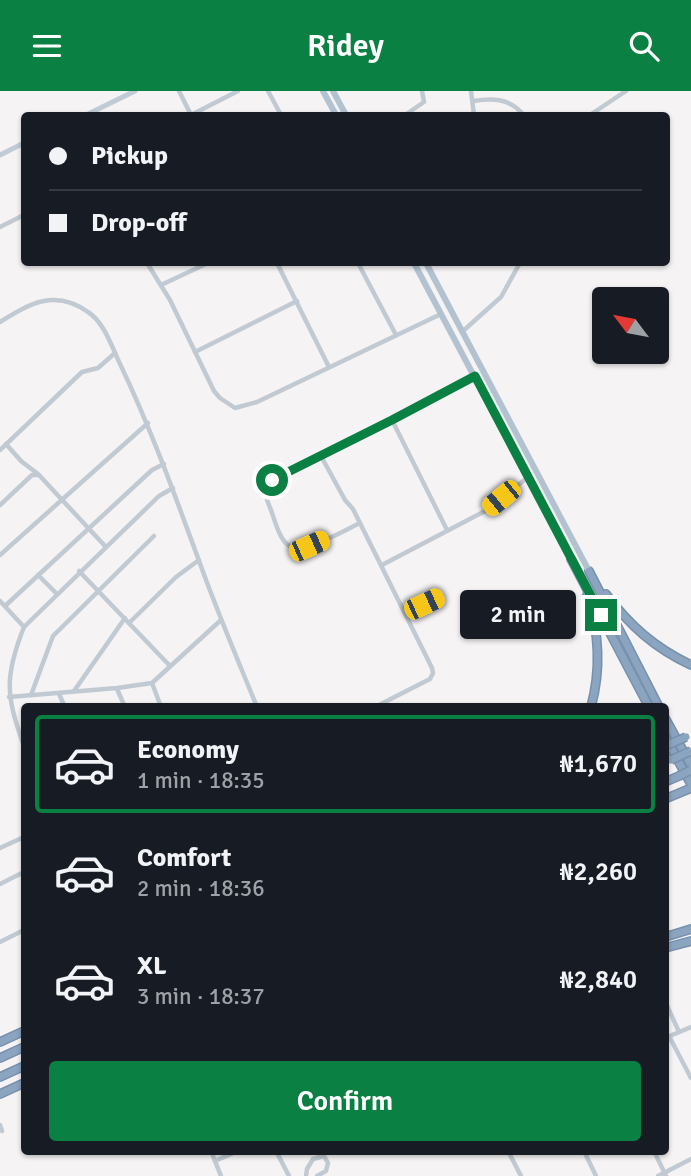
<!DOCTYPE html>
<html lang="en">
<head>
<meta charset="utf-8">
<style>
  :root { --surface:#171b24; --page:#242831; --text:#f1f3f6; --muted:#9ea1a6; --line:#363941; --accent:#0b8043 }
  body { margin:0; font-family:Signika,sans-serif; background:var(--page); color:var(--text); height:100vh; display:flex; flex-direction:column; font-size:26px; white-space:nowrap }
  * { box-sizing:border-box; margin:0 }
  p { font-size:23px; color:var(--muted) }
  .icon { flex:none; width:38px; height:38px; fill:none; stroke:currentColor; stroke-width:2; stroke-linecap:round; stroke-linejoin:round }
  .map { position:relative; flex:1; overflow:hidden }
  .drawer { position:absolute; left:21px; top:612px; width:648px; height:452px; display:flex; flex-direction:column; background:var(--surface); border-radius:7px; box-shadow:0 2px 5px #0004 }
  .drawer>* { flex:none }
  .hud { position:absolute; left:21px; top:21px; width:649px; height:154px; border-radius:7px; box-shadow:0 2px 5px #0004; display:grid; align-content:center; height:154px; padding:0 28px; background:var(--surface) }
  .needle { width:46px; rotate:302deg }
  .fabs { position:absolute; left:592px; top:196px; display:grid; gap:14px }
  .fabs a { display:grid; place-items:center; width:77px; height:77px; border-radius:7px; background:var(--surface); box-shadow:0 2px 5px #0004; font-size:35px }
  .end { position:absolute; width:32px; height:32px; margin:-16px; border:9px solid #0b8043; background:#fff; box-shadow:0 0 0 4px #fff }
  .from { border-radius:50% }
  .bubble { position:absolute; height:49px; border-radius:7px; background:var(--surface); box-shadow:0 2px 5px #0004; font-size:23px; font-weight:600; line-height:49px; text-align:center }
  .car { position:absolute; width:21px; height:42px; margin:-21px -10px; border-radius:9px; box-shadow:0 0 5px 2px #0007; background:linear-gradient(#f5c518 24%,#345 0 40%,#f5c518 0 76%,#345 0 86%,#f5c518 0) }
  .hud b { display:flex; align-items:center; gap:24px; height:66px; font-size:26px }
  .hud b+b { border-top:2px solid var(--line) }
  .hud i { width:18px; height:18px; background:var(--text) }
  ul { padding:12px 0 0; list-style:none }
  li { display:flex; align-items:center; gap:21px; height:98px; margin:0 14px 10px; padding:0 14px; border:4px solid transparent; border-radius:7px }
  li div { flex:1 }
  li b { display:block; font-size:26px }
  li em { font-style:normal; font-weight:600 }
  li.current { border-color:var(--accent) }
  li>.icon { width:63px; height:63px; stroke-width:1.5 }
  .button { display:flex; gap:14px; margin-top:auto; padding:14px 28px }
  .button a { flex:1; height:80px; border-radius:7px; background:var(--accent); color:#fff; font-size:28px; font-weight:600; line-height:80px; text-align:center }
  header { display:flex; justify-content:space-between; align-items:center; height:91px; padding:0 28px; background:var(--accent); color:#fff; font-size:32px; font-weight:600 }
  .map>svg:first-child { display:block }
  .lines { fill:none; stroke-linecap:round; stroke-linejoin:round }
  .highway-casing { stroke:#7690ad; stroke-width:10 }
  .street { stroke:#c1cad2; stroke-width:4.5 }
  .secondary { stroke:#c1cbd6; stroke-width:5 }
  .primary { stroke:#b3c2d1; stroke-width:6 }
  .highway { stroke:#8ba5c1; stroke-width:7 }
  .highway-bridge-casing { stroke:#7690ad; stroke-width:10; stroke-linecap:butt }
  .highway-bridge { stroke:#8ba5c1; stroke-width:7 }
  .route { stroke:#0b8043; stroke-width:9 }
</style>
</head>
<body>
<header><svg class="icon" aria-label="menu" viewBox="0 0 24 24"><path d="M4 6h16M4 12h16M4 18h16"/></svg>Ridey<svg class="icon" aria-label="search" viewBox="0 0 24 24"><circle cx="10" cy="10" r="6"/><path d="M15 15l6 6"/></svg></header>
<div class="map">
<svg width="691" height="1085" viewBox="0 0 691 1085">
  <rect width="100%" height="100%" fill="#f5f3f3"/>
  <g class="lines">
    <!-- highway casing -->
    <g class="highway-casing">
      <g id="highway">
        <polyline points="571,468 649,616"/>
        <polyline points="589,480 659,616"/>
        <path d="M606,503C630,535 655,557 691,574"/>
        <path d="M587,504C599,540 601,579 591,616"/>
        <polyline points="665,627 691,674"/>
        <polyline points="665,646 691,693"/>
        <polyline points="665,691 679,685"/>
        <polyline points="665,708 691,697"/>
        <polyline points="665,846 691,838"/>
        <polyline points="665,857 691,850"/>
        <polyline points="0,951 24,940"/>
        <polyline points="0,967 24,956"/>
        <polyline points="0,986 24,975"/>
        <polyline points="0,1003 24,992"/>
      </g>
    </g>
    <!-- street -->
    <g class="street">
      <polyline points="179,0 191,24"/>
      <polyline points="268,0 281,24"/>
      <polyline points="471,0 474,24"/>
      <path d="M473,10C492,7 508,7 522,22"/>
      <polyline points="191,24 238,0"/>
      <polyline points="405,24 424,11 422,0"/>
      <polyline points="590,24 626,0"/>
      <polyline points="0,136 24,124"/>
      <polyline points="147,172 170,209 214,300 220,307 235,317 257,311 441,223"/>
      <polyline points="277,172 329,276"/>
      <polyline points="358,172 396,244"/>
      <polyline points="161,194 208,172"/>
      <path d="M0,231C29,213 55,197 88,221C105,232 112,257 121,275C151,338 174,402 198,467C216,518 237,567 257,616"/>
      <polyline points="463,240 501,206 520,172"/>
      <polyline points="195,261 297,210"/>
      <polyline points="392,329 447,439"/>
      <polyline points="6,353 21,370 38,383"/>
      <polyline points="0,359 82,281 98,277 115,262"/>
      <polyline points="321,365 345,409 353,418 432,577 433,582 430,588 375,616"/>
      <polyline points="0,414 32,384 39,384 105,455"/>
      <path d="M360,432C345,439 303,464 288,454C279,447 275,430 271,419C266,408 263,399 272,389L392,329L474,286"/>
      <polyline points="0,464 148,332"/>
      <polyline points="382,474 487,419 527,387"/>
      <polyline points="79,480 170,575"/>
      <polyline points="38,484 57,503"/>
      <polyline points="0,510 24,536"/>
      <polyline points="5,515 152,379 164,373"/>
      <polyline points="406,522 442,505"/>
      <polyline points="129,532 176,486 199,469"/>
      <polyline points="152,592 161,616"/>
      <polyline points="117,598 125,616"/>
      <polyline points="74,600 125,527"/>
      <polyline points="59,603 65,616"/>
      <polyline points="31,604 53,545 154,445"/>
      <polyline points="9,606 117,597 152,592 221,529"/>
      <path d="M24,655C6,605 4,586 24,536L159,405L173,397"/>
      <polyline points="0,757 24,746"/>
      <polyline points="0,793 24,781"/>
      <polyline points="0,851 24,839"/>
      <polyline points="665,910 679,941"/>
      <polyline points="669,945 691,987"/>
      <polyline points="665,947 691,936"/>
      <polyline points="0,1034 2,1040"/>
      <polyline points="211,1060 221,1085"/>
      <polyline points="276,1060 289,1085"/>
      <polyline points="508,1060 521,1085"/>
      <polyline points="584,1060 596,1085"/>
      <polyline points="654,1060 666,1085"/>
      <polyline points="215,1070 238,1060"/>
      <polyline points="306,1085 307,1078 313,1068 324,1065 328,1072 326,1080 317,1085"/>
      <polyline points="658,1085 691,1068"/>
    </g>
    <!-- secondary -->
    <g class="secondary">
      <polyline points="86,24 135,0"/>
      <polyline points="0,64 24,52"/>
    </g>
    <!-- primary -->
    <g class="primary">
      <polyline points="323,0 336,24"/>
      <polyline points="333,0 346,24"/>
      <polyline points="414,172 571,468"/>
      <polyline points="426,172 589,480"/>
    </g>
    <!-- highway -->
    <use href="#highway" class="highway"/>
    <!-- highway-bridge casing -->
    <g class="highway-bridge-casing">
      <g id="highway-bridge">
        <polyline points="665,655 686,646"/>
        <polyline points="671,669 691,660"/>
        <polyline points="679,685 691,679"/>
      </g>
    </g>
    <!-- highway-bridge -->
    <use href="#highway-bridge" class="highway-bridge"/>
  </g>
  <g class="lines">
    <!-- route -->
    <polyline class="route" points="272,389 392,329 475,285 601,524"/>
  </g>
</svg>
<div class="fabs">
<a><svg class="needle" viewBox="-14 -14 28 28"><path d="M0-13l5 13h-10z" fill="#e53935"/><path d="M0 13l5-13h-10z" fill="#9ea1a6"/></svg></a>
</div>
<i class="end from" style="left:272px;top:389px"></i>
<i class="end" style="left:601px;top:524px"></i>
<div class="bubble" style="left:460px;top:499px;width:116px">2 min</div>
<i class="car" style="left:501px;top:407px;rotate:231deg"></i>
<i class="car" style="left:309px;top:455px;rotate:66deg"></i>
<i class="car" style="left:424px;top:513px;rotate:65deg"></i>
<div class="hud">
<b><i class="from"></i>Pickup</b>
<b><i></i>Drop-off</b>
</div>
<section class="drawer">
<ul>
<li class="current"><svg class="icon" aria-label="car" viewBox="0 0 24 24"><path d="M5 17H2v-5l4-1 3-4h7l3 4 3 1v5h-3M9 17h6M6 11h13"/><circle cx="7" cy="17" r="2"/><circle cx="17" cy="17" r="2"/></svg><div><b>Economy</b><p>1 min · 18:35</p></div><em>₦1,670</em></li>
<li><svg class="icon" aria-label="car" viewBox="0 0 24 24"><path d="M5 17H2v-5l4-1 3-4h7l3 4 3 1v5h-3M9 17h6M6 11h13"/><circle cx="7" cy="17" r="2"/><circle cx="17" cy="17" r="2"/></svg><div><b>Comfort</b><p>2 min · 18:36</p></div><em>₦2,260</em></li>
<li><svg class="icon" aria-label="car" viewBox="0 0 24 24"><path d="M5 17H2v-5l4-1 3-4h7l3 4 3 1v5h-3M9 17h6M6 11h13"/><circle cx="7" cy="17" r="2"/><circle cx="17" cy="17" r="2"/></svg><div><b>XL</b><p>3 min · 18:37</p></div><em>₦2,840</em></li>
</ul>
<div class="button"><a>Confirm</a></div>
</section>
</div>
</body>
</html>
